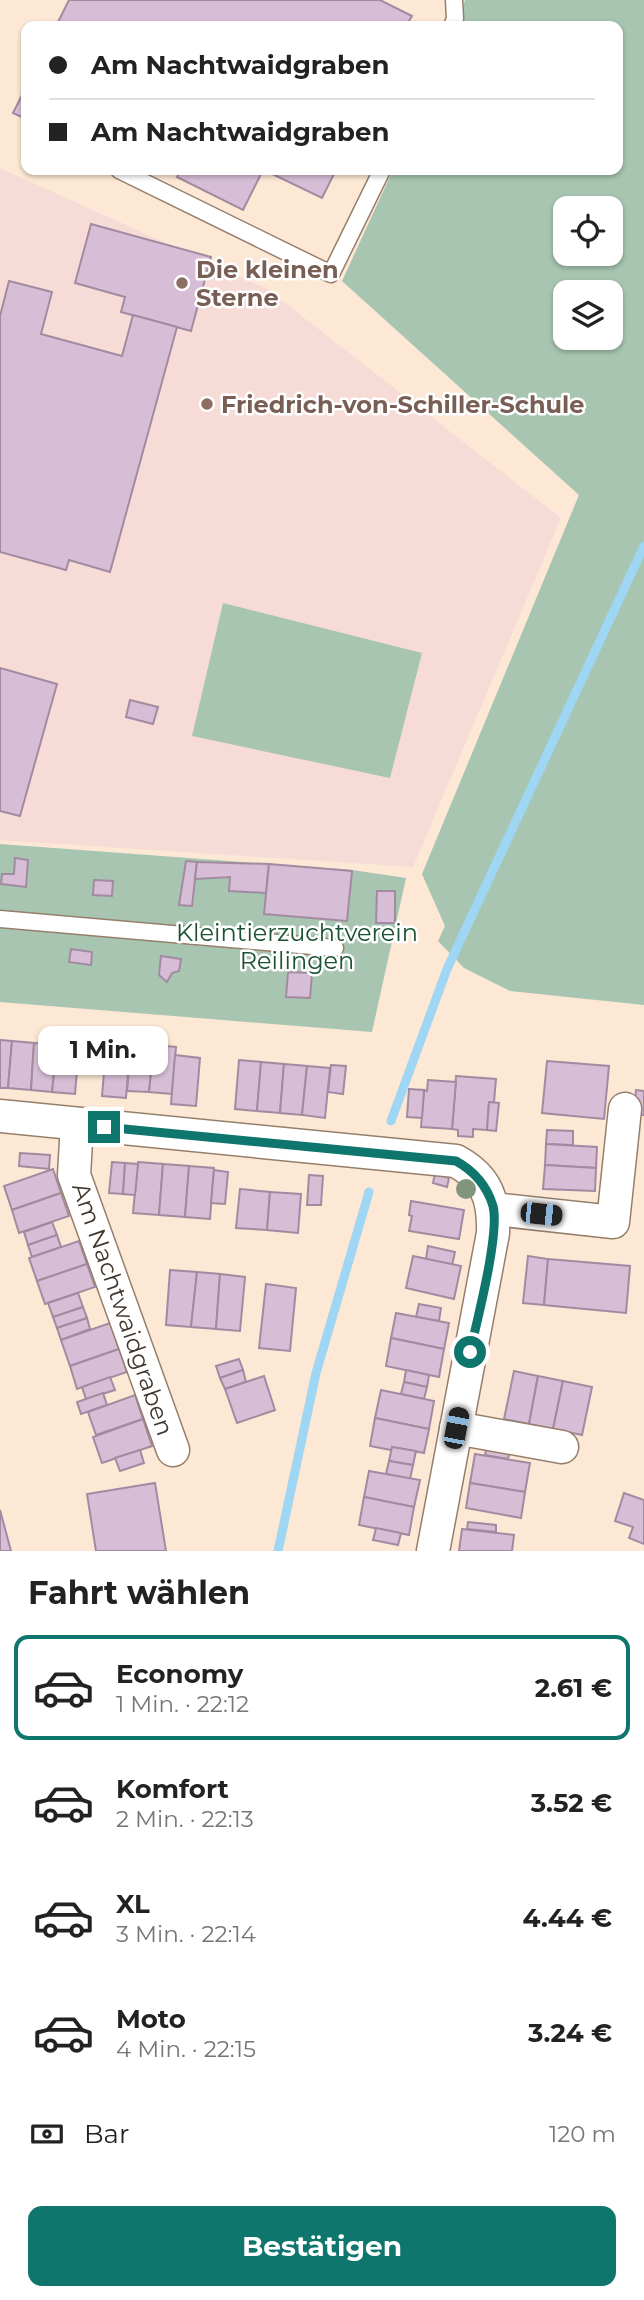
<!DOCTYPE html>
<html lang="de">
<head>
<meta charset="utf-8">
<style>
  :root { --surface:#fff; --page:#f2f2f2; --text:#222; --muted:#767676; --line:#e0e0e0; --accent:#0f766e }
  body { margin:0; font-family:Montserrat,sans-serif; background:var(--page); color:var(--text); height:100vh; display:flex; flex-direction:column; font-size:26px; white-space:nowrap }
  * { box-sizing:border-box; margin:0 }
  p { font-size:23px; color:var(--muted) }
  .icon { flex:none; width:38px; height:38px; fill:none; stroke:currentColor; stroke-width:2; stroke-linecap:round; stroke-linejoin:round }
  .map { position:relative; height:1551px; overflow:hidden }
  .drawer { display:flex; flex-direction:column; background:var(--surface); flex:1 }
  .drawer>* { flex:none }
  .banner { position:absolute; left:21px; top:21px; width:602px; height:154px; border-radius:14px; box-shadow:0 2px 5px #0004; display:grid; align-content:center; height:154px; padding:0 28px; background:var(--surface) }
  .buttons { position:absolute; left:553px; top:196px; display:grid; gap:14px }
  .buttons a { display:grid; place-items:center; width:70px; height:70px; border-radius:14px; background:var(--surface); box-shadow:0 2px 5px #0004; font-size:35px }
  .end { position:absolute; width:32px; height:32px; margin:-16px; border:9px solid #0f766e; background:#fff; box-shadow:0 0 0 4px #fff }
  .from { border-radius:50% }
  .bubble { position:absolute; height:49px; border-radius:14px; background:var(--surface); box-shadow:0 2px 5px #0004; font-size:23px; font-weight:700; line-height:49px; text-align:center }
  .car { position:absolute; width:21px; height:42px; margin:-21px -10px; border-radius:9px; box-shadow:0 0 5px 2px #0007; background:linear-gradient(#222 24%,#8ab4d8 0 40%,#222 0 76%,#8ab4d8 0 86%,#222 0) }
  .banner b { display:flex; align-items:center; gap:24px; height:66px; font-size:26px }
  .banner b+b { border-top:2px solid var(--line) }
  .banner i { width:18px; height:18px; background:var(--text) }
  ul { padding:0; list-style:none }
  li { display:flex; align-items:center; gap:21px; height:105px; margin:0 14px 10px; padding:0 14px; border:4px solid transparent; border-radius:14px }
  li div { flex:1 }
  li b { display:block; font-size:26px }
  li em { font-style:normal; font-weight:700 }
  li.on { border-color:var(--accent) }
  li>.icon { width:63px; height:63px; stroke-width:1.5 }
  h2 { padding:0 28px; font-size:32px; line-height:84px }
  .pay { display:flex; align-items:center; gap:18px; height:77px; padding:0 28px; font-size:26px }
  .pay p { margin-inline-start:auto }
  .button { display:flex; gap:14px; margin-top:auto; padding:14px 28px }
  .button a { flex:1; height:80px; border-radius:14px; background:var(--accent); color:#fff; font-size:28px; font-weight:700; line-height:80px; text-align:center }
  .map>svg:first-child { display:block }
  .education { fill:#f6dbd7 }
  .green { fill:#a7c5b0; fill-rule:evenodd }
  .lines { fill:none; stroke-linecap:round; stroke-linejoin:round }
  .stream { stroke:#9fd6f3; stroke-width:9 }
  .building { fill:#d7bed6; stroke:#a28ba1; stroke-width:2 }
  .lane-casing { stroke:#967f6a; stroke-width:19 }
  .street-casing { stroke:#967f6a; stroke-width:35 }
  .lane { stroke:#fff; stroke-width:16 }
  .street { stroke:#fff; stroke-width:32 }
  .tree { fill:#80957b }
  .route { stroke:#0f766e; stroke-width:9 }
  .education-dot { fill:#8d6e63; stroke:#fff; stroke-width:2.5 }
  .labels { text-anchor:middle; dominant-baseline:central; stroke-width:5; stroke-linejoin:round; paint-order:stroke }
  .education-label { font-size:24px; font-weight:bold; fill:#785e54; stroke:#fff; text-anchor:start }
  .park-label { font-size:24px; fill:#1a5132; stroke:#fff }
  .street-label { font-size:24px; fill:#41372e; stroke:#fff }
</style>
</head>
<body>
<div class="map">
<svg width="644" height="1551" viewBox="0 0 644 1551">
  <rect width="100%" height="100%" fill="#fce8d5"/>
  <!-- education -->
  <polygon class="education" points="0,168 267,289 561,518 413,867 0,840"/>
  <!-- green -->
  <g class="green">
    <path d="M465,0H644V1005L510,991L464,968L438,941L445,926L422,874L579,495L342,281L393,170H618V26H457ZM565,208H611V254H565ZM565,292H611V338H565Z"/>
    <polygon points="223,603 422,653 390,778 192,736"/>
    <polygon points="0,844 352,870 406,878 372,1032 0,1002"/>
  </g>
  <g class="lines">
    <!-- stream -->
    <g class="stream">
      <polyline points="391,1121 447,969 644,546"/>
      <polyline points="278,1551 316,1373 369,1192"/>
    </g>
  </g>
  <!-- building -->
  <g class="building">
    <polygon points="69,0 380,0 412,16 406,26 56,26"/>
    <polygon points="26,87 26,119 13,113"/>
    <polygon points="181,170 263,170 243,210 177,177"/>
    <polygon points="264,170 336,170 322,198"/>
    <polygon points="91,224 211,257 191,331 121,312 125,297 75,283"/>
    <polygon points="9,281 52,292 41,334 122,356 133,315 177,327 110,572 69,560 66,570 0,552 0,316"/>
    <polygon points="0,668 57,684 20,816 0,811"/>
    <polygon points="130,700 158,707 153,724 126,717"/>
    <polygon points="15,858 28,860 26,887 1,884 2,874 14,874"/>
    <polygon points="186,861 197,862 192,906 179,905"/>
    <polygon points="197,862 269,864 266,893 229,891 230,877 195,879"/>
    <polygon points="269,864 352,871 347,921 264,914"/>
    <polygon points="94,880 113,881 112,896 93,895"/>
    <polygon points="377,891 395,891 395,923 376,923"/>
    <polygon points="71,949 92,952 91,965 69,962"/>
    <polygon points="161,956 181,959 179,971 172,973 167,982 159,975"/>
    <polygon points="288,972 312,973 310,998 286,997"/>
    <polygon points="0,1040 12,1041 8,1088 0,1088"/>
    <polygon points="12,1041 34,1043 31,1090 8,1088"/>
    <polygon points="34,1043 57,1045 52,1092 31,1090"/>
    <polygon points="131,1043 154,1045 149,1092 127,1091"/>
    <polygon points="57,1045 79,1046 75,1094 52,1092"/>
    <polygon points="154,1045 176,1047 172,1094 149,1092"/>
    <polygon points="79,1046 92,1047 90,1073 77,1072"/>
    <polygon points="92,1047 106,1048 104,1074 90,1073"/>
    <polygon points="106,1048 130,1050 126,1098 102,1096"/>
    <polygon points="175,1055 200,1058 196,1106 171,1104"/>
    <polygon points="239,1060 261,1062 257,1111 235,1109"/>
    <polygon points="547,1061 609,1066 604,1119 542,1113"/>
    <polygon points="261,1062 284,1064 280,1113 257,1111"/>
    <polygon points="284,1064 307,1066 302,1115 280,1113"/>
    <polygon points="331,1065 346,1066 343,1094 328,1092"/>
    <polygon points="307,1066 330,1068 325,1118 302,1115"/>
    <polygon points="456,1076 496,1079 494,1102 489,1102 487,1130 473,1129 473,1137 458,1136 458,1130 452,1129"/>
    <polygon points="428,1080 456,1082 452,1129 421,1127 424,1090 427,1091"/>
    <polygon points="409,1089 424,1090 422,1118 407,1117"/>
    <polygon points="636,1090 644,1091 644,1115 634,1114"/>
    <polygon points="489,1102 499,1103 496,1131 487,1130"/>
    <polygon points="547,1130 573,1131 573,1145 546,1144"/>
    <polygon points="546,1144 597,1147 596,1168 545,1165"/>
    <polygon points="20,1153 50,1155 49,1169 19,1166"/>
    <polygon points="112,1162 125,1163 123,1194 109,1193"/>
    <polygon points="138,1162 163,1164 159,1215 133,1213"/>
    <polygon points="125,1163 138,1164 135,1195 123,1194"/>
    <polygon points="163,1164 189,1166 185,1217 159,1215"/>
    <polygon points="545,1165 596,1168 595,1191 543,1189"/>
    <polygon points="189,1166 214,1168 210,1219 185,1217"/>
    <polygon points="53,1169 61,1193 12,1210 4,1186"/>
    <polygon points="214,1170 228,1172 225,1204 211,1203"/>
    <polygon points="435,1173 449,1178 447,1187 433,1183"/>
    <polygon points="309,1175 323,1176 321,1205 307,1205"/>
    <polygon points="240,1189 270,1192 267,1230 236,1228"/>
    <polygon points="270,1192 301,1194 298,1233 267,1230"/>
    <polygon points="61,1193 69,1216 19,1233 12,1210"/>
    <polygon points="411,1201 464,1210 459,1239 409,1231 412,1216 409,1215"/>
    <polygon points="52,1222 57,1235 28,1245 24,1232"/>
    <polygon points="57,1235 61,1247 32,1257 28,1245"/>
    <polygon points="79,1241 87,1264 37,1281 29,1258"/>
    <polygon points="428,1246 455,1252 452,1265 426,1259"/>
    <polygon points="413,1256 461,1266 454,1299 406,1288"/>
    <polygon points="528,1256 548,1259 544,1305 523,1303"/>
    <polygon points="548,1259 630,1266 626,1313 544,1305"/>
    <polygon points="87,1264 95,1287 45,1304 37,1281"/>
    <polygon points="170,1270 197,1272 191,1327 166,1325"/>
    <polygon points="197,1272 220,1274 216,1329 191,1327"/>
    <polygon points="220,1274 245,1277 240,1331 216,1329"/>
    <polygon points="266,1284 296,1288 290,1351 259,1348"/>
    <polygon points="78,1293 83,1307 53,1317 48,1303"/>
    <polygon points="419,1304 441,1308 439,1321 416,1317"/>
    <polygon points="83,1307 87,1318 57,1328 53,1317"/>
    <polygon points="396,1313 449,1323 444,1349 391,1338"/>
    <polygon points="87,1318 90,1329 61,1340 57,1328"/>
    <polygon points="110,1323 119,1349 70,1366 61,1340"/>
    <polygon points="391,1338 444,1349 439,1377 386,1366"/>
    <polygon points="119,1349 127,1372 77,1389 70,1366"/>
    <polygon points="239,1359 243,1370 220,1378 216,1366"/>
    <polygon points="243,1370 246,1382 225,1389 220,1378"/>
    <polygon points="406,1370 429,1375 427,1387 404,1382"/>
    <polygon points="514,1371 538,1376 529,1424 504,1419"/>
    <polygon points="264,1376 275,1410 237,1423 225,1389"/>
    <polygon points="538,1376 563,1381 553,1429 529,1424"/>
    <polygon points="110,1377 115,1390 86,1399 82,1387"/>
    <polygon points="563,1381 592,1387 582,1435 553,1429"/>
    <polygon points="404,1382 427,1387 424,1399 401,1394"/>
    <polygon points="381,1390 434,1401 429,1429 375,1418"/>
    <polygon points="103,1393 107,1405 81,1414 77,1402"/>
    <polygon points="135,1395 143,1419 96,1435 88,1412"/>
    <polygon points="375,1418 429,1429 424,1453 392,1447 391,1450 370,1446"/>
    <polygon points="143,1419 152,1446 102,1463 93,1437"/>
    <polygon points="487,1445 510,1449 508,1459 485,1455"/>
    <polygon points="392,1447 416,1451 413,1465 389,1461"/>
    <polygon points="140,1450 144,1463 120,1471 115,1458"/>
    <polygon points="475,1454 530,1463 525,1492 470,1483"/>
    <polygon points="389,1461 413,1465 410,1479 386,1474"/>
    <polygon points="369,1471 420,1480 414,1507 364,1497"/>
    <polygon points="155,1483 166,1551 96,1551 87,1494"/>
    <polygon points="470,1483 525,1492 521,1518 466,1508"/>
    <polygon points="624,1493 644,1500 644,1544 629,1538 633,1527 615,1521"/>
    <polygon points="364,1497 414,1507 409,1535 359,1525"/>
    <polygon points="0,1510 11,1551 0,1551"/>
    <polygon points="468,1522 496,1525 496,1532 467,1529"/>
    <polygon points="376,1528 401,1533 398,1545 373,1540"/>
    <polygon points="462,1529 514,1535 512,1551 459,1551"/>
  </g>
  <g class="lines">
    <!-- lane casing -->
    <g class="lane-casing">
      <g id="lane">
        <polyline points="452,26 455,19 454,0"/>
        <polyline points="119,170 331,274 382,170"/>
        <polyline points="0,919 335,948"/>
      </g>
    </g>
    <!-- street casing -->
    <g class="street-casing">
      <g id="street">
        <path d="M0,1116L456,1161C487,1178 494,1199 493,1233L433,1551"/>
        <polyline points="77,1124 74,1175 173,1450"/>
        <polyline points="494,1209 613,1222 625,1109"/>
        <polyline points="456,1428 562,1447"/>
      </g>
    </g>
    <!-- lane -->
    <use href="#lane" class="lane"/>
    <!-- street -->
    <use href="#street" class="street"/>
  </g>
  <!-- trees -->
  <circle class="tree" cx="466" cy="1189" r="10"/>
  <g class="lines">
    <!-- route -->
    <path class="route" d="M104,1127L456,1161C474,1171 487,1186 493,1206C500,1233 477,1321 470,1352"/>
  </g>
  <!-- markers -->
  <g class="education-dot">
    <circle cx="182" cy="283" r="7"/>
    <circle cx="207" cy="404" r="7"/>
  </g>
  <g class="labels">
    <!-- education labels -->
    <g class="education-label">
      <text x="196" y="269">Die kleinen<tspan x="196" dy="28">Sterne</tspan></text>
      <text x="221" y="404">Friedrich-von-Schiller-Schule</text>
    </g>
    <!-- park labels -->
    <g class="park-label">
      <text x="297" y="932">Kleintierzuchtverein<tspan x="297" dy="28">Reilingen</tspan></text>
    </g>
    <!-- street labels -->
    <g class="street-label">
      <text transform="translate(123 1309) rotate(71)">Am Nachtwaidgraben</text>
    </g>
  </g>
</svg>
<div class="buttons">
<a><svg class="icon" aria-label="locate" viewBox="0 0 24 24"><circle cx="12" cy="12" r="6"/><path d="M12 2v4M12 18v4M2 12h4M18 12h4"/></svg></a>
<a><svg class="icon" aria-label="layers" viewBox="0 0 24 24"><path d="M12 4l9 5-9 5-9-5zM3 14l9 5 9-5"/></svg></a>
</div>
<i class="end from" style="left:470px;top:1352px"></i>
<i class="end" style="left:104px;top:1127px"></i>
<div class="bubble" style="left:38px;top:1026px;width:130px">1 Min.</div>
<i class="car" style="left:541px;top:1214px;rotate:96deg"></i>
<i class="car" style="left:456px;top:1428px;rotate:11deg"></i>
<div class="banner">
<b><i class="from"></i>Am Nachtwaidgraben</b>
<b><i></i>Am Nachtwaidgraben</b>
</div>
</div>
<section class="drawer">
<h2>Fahrt wählen</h2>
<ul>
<li class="on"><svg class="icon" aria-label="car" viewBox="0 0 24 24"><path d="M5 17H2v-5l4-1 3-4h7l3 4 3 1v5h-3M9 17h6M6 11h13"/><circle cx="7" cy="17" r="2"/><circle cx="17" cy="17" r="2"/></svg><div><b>Economy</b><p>1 Min. · 22:12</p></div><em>2.61 €</em></li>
<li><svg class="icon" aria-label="car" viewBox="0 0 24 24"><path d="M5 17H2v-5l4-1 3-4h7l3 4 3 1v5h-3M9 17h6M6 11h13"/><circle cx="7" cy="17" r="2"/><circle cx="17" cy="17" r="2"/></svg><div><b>Komfort</b><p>2 Min. · 22:13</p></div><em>3.52 €</em></li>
<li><svg class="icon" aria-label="car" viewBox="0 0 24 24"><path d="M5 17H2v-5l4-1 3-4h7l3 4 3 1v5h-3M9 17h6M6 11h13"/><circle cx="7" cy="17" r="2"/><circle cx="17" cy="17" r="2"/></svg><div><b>XL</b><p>3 Min. · 22:14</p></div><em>4.44 €</em></li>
<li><svg class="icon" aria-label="car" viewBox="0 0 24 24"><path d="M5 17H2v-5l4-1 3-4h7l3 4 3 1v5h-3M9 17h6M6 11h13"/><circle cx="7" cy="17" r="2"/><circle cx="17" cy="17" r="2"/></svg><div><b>Moto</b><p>4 Min. · 22:15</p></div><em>3.24 €</em></li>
</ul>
<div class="pay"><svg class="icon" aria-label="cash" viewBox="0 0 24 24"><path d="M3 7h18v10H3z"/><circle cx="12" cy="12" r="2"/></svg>Bar<p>120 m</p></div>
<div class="button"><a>Bestätigen</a></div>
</section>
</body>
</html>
